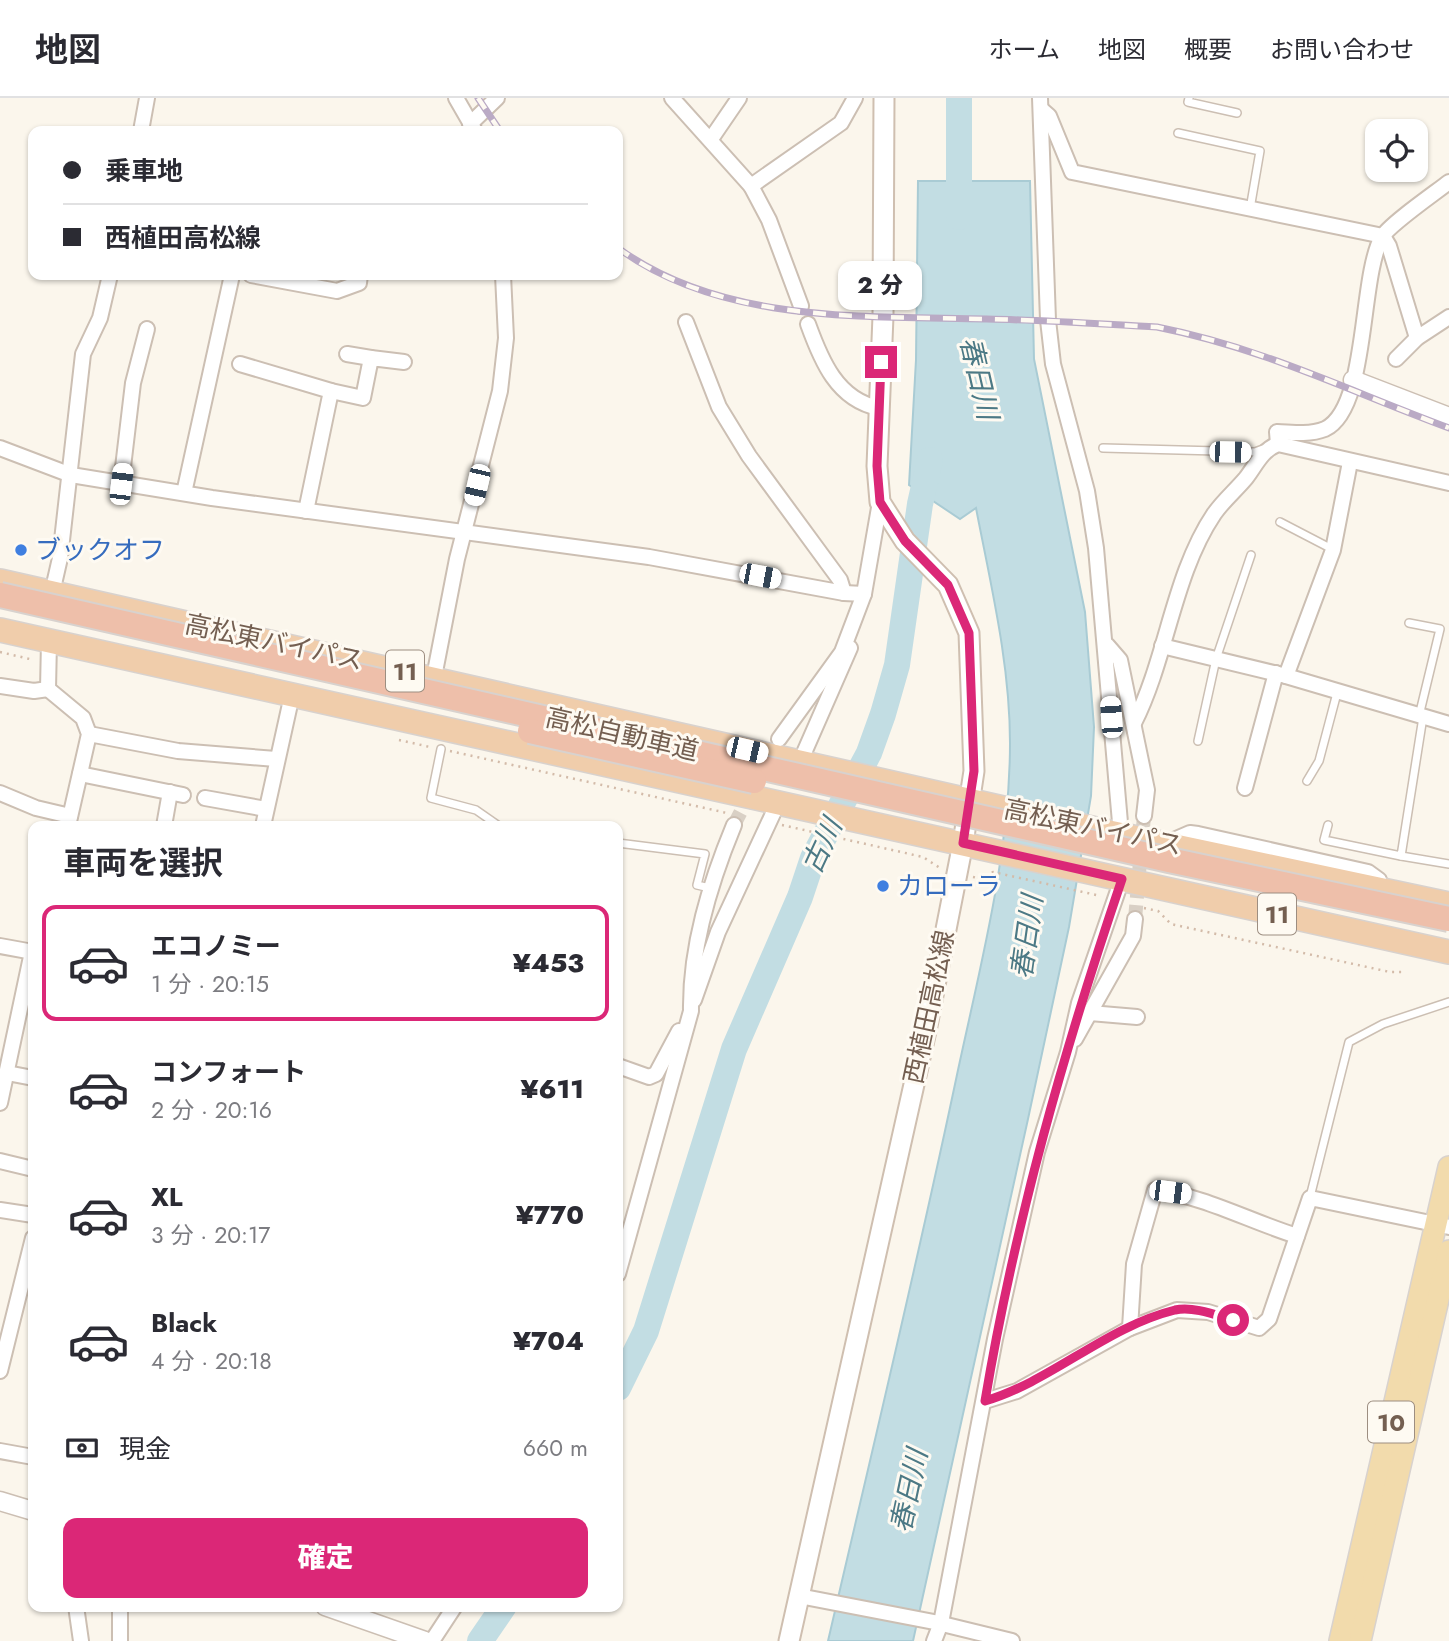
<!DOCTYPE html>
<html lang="ja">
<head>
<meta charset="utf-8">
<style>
  :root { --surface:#fff; --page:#f2f2f3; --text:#2b2b33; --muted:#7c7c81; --line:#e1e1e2; --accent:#db2777 }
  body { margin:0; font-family:Jost,"Noto Sans JP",sans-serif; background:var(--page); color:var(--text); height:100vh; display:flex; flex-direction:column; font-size:26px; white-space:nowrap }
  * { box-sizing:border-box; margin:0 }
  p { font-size:23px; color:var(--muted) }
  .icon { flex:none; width:38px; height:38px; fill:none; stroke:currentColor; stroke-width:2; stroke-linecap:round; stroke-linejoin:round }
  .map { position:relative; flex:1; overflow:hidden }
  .panel { position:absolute; left:28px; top:723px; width:595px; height:791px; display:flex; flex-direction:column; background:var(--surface); border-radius:14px; box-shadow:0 2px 5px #0004 }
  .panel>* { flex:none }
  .hud { position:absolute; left:28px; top:28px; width:595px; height:154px; border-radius:14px; box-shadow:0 2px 5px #0004; display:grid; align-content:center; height:154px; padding:0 35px; background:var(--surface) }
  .fabs { position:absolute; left:1365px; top:21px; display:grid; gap:14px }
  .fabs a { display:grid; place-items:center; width:63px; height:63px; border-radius:14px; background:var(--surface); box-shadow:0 2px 5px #0004; font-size:35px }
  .end { position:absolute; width:32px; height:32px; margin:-16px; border:9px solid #db2777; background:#fff; box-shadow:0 0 0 4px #fff }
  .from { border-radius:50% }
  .bubble { position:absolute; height:49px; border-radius:14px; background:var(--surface); box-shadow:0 2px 5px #0004; font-size:23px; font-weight:800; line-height:49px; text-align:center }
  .car { position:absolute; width:21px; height:42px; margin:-21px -10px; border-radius:9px; box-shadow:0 0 5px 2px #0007; background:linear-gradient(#fff 24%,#345 0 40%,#fff 0 76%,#345 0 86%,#fff 0) }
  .hud b { display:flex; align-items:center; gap:24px; height:66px; font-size:26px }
  .hud b+b { border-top:2px solid var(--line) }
  .hud i { width:18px; height:18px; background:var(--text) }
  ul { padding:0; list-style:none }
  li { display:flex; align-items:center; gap:21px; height:116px; margin:0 14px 10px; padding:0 21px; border:4px solid transparent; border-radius:14px }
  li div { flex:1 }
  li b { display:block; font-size:26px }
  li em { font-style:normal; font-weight:800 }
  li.on { border-color:var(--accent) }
  li>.icon { width:63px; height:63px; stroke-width:1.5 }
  h2 { padding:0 35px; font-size:32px; line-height:84px }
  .pay { display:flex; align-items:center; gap:18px; height:77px; padding:0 35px; font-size:26px }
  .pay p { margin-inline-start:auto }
  .button { display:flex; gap:14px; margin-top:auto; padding:14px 35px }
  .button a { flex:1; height:80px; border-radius:14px; background:var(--accent); color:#fff; font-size:28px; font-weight:800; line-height:80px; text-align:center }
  header { display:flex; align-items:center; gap:42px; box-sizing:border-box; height:98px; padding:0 35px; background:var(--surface); border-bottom:2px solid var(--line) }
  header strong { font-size:33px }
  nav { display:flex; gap:38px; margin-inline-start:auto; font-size:24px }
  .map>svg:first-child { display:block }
  .water { fill:#c2dde3; stroke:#a9cbd4; stroke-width:2 }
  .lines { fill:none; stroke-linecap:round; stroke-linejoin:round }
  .river { stroke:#c2dde3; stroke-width:26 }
  .minor-tunnel { stroke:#d9d0c5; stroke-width:14; stroke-dasharray:14 7; stroke-linecap:butt }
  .service-casing { stroke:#ccbfb3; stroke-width:10 }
  .minor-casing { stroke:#ccbfb3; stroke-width:18 }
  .tertiary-casing { stroke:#ccbfb3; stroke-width:21 }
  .secondary-casing { stroke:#cfbfb0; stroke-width:23 }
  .primary-casing { stroke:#d8d2ce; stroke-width:24 }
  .trunk-casing { stroke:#d8d2ce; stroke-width:26 }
  .path { stroke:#d3bba9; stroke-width:2.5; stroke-dasharray:2 5; stroke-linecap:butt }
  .service { stroke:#fff; stroke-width:7 }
  .minor { stroke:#fff; stroke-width:14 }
  .tertiary { stroke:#fff; stroke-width:18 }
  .secondary { stroke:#fff; stroke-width:19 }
  .primary { stroke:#f2dbac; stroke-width:21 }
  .trunk { stroke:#f0cdab; stroke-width:23 }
  .rail-casing { stroke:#baaac5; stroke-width:7 }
  .rail { stroke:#fefaf2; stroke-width:4.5; stroke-dasharray:13; stroke-linecap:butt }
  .motorway-bridge-casing { stroke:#d8d2ce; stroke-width:28; stroke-linecap:butt }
  .motorway-bridge { stroke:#eebfaa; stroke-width:24 }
  .route { stroke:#db2777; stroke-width:9 }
  .shop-dot { fill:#3f7fe0; stroke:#fefaf2; stroke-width:2.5 }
  .labels { text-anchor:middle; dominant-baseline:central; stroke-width:6; stroke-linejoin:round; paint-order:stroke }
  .shield { fill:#fefaf2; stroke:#9d8e81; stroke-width:2 }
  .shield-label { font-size:24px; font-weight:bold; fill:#745f51 }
  .shop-label { font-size:26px; fill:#366cbe; stroke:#fefaf2; text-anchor:start }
  .street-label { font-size:26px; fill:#745f51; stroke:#fefaf2 }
  .water-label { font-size:28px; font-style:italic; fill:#4c7985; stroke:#fefaf2 }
</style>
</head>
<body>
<header>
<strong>地図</strong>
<nav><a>ホーム</a><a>地図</a><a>概要</a><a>お問い合わせ</a></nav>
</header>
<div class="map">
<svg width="1449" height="1543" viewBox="0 0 1449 1543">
  <rect width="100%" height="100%" fill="#fbf6ec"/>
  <!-- water -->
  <path class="water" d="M918,83H1030L1034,261L1085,514L1094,629L1091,698L1069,829L1028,1021L913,1543H828C872,1353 918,1163 958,972C981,865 1010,755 1010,645C1010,566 991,488 976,410L960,421L909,387L916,262Z"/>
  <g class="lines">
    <!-- river -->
    <g class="river">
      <polyline points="959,0 959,119"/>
      <polyline points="618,1290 646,1233 734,951 800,799 813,760 869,655 883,616 897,567 920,406 930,362"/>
      <polyline points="480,1543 504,1508"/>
    </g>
    <!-- minor-tunnel -->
    <g class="minor-tunnel">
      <polyline points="734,727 751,694"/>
      <polyline points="1135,821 1144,718"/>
    </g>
    <!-- service casing -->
    <g class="service-casing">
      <g id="service">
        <polyline points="1189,0 1188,4 1237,15"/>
        <polyline points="1178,35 1260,53 1250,111"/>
        <polyline points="1103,350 1255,354 1263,351"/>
        <polyline points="1280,424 1332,451"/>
        <polyline points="1409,525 1440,531 1419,618"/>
        <polyline points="1198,643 1216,561 1251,457"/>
        <polyline points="441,651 431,700 476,712 499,728"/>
        <polyline points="1307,683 1319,663 1337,595"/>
        <polyline points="1328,727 1324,742 1401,758 1423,619"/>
        <polyline points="618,745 705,756 697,787 710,790"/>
        <polyline points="1401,758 1449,766"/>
        <polyline points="1310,1099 1349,944 1383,926 1449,904"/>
      </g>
    </g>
    <!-- minor casing -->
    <g class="minor-casing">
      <g id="minor">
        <polyline points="456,0 475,33"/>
        <polyline points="672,0 751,88"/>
        <polyline points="1040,0 1048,222 1053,266 1087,393 1096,450 1121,736"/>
        <polyline points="1041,11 1049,18 1072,74 1383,138 1389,148 1417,240"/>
        <polyline points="470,26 497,0"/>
        <polyline points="141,33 147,0"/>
        <polyline points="711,41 739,0"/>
        <polyline points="251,177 337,193 359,185 360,177"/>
        <polyline points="801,208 769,122 751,88 841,25 855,0"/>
        <polyline points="686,224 719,309 749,358 840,482 844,495"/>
        <path d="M808,226C821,262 837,302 879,310"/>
        <polyline points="347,256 371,260"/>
        <polyline points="1396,261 1417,240 1449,219"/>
        <polyline points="240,266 331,293 306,413"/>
        <polyline points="331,293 363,300 371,260 404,264"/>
        <path d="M1278,346L1277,334C1292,335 1310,337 1325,331C1369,310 1359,180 1382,139C1390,126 1435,95 1449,84"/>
        <polyline points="0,350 71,377 212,400 649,459 844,495 864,496"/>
        <polyline points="121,386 133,285 147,231"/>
        <polyline points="184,395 232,177"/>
        <polyline points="52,495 60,460 83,256 100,220 110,177"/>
        <polyline points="49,543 48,591 83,620 89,636 68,728"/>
        <polyline points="1107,547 1120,562 1147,692 1144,718"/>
        <polyline points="1162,548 1286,578 1333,452 1350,364"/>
        <polyline points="1286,578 1449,626"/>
        <polyline points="434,579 457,461 500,293 506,240 503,177"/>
        <polyline points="0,588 34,593 48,591"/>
        <path d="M1134,625C1167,560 1173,477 1214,416C1223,403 1236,392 1246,380C1256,367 1262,352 1278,346L1449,385"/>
        <polyline points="89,636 178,653 276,661"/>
        <polyline points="779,641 842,554 864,496 880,404"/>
        <polyline points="800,664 850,550"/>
        <polyline points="80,676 183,697"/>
        <polyline points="1245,690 1276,575"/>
        <polyline points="0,695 36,710 70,718"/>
        <polyline points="205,700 266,711"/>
        <polyline points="164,728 170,694"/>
        <polyline points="263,728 292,597"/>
        <polyline points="1167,745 1190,735 1198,736 1368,774 1379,782 1382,792"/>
        <polyline points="0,848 33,854"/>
        <polyline points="694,902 718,834 777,707"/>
        <polyline points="1090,915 1137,919"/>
        <polyline points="1075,941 1133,838 1135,821"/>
        <polyline points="618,968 649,979 656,976 679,933"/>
        <polyline points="7,975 33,980"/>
        <polyline points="0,1005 32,854"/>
        <polyline points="0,1063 33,1071"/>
        <polyline points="0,1112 33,1117"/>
        <path d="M618,1176L691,913C690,849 710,785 734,727"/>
        <path d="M1130,1230L1134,1166L1155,1092C1204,1098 1249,1123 1297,1138"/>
        <polyline points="0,1273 33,1140"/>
        <polyline points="985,1303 1017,1293 1130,1230 1177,1212 1208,1214 1259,1230 1269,1221 1310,1100 1449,1129"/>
        <polyline points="0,1353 33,1359"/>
        <polyline points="799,1498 934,1524 1012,1543"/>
        <polyline points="76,1508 81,1543"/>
        <polyline points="120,1508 120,1543"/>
        <polyline points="432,1543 455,1508"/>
        <polyline points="934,1543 941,1525 995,1241 1037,1054 1068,954 1079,905 1122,781"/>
      </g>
    </g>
    <!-- tertiary casing -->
    <g class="tertiary-casing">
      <g id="tertiary">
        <polyline points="1353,282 1449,319"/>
        <polyline points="0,1403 33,1413"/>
        <polyline points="325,1508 425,1543"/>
      </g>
    </g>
    <!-- secondary casing -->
    <g class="secondary-casing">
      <polyline id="secondary" points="789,1543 926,933 963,745 974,673 969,535 948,487 905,443 880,404 877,368 883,218 884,0"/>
    </g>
    <!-- primary casing -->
    <g class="primary-casing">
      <g id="primary">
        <polyline points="1340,1543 1449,1069"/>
        <polyline points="1360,1543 1449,1153"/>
      </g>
    </g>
    <!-- trunk casing -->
    <g class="trunk-casing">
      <g id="trunk">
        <polyline points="0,483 1109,734 1449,806"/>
        <polyline points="0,532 1449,854"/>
      </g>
    </g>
    <!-- path -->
    <g class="path">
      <polyline points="0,554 34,562"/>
      <polyline points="399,642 430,649"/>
      <polyline points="450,653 727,715"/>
      <polyline points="782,727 923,759 940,770"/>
      <polyline points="973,779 983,781 993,774 1101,798"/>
      <polyline points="1144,810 1158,813 1171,826 1390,874 1403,874"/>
    </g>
    <!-- service -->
    <use href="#service" class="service"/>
    <!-- minor -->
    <use href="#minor" class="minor"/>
    <!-- tertiary -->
    <use href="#tertiary" class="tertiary"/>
    <!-- secondary -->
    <use href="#secondary" class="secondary"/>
    <!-- primary -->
    <use href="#primary" class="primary"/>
    <!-- trunk -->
    <use href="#trunk" class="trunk"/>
    <!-- rail casing -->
    <g class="rail-casing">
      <g id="rail">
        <polyline points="478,0 500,33"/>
        <path d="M618,150C722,226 865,218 987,221C1044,222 1100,226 1157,229C1263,250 1349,293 1449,330"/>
      </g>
    </g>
    <!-- rail -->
    <use href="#rail" class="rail"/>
    <!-- motorway-bridge casing -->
    <g class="motorway-bridge-casing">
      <g id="motorway-bridge">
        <polyline points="0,497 1169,762 1449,821"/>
        <polyline points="530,633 754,683"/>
      </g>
    </g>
    <!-- motorway-bridge -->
    <use href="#motorway-bridge" class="motorway-bridge"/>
  </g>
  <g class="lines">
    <!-- route -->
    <path class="route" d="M881,264L877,368L880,404L905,443L948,487L969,535L974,673L963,745L1122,781C1064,952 1015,1124 985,1303C1052,1283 1106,1229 1175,1212C1193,1208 1216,1217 1233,1222"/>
  </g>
  <!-- markers -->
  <g class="shop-dot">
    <circle cx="21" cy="452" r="7"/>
    <circle cx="883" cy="788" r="7"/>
  </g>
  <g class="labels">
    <!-- shield labels -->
    <g class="shield">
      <rect x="386" y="552.5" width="38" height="41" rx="5"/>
      <rect x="1258" y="795.5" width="38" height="41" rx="5"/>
      <rect x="1368" y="1303.5" width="46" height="41" rx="5"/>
    </g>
    <g class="shield-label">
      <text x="405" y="573">11</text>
      <text x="1277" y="816">11</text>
      <text x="1391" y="1324">10</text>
    </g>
    <!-- shop labels -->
    <g class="shop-label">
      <text x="35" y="452">ブックオフ</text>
      <text x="897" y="788">カローラ</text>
    </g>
    <!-- street labels -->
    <g class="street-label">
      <text transform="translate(274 544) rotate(12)">高松東バイパス</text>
      <text transform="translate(622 636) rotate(13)">高松自動車道</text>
      <text transform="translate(1093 729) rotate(12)">高松東バイパス</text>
      <text transform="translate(929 909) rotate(-78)">西植田高松線</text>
    </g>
    <!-- water labels -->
    <g class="water-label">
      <text transform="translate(979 280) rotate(77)">春日川</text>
      <text transform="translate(822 748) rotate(-65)">古川</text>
      <text transform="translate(1027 839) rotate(-82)">春日川</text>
      <text transform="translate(909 1393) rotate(-78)">春日川</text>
    </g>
  </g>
</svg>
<div class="fabs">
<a><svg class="icon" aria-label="locate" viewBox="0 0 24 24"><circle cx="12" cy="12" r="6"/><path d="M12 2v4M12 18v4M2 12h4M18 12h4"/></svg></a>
</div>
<i class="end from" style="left:1233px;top:1222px"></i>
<i class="end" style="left:881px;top:264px"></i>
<div class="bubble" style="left:838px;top:163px;width:84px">2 分</div>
<i class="car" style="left:1230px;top:354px;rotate:91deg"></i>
<i class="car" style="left:121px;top:386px;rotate:7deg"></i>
<i class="car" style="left:477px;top:387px;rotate:193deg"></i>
<i class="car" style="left:760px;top:478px;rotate:101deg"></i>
<i class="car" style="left:1111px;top:619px;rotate:356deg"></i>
<i class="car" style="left:747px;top:652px;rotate:103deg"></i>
<i class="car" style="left:1170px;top:1094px;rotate:97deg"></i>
<div class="hud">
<b><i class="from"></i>乗車地</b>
<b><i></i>西植田高松線</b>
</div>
<section class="panel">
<h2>車両を選択</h2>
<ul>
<li class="on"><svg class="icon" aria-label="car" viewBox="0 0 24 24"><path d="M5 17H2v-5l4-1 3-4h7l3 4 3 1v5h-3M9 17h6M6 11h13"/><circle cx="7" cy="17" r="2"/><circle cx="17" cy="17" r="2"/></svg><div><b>エコノミー</b><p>1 分 · 20:15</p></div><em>¥453</em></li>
<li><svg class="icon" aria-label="car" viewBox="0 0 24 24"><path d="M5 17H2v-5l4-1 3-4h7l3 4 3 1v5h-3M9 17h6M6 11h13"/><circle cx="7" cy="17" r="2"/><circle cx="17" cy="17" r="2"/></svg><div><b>コンフォート</b><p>2 分 · 20:16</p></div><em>¥611</em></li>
<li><svg class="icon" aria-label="car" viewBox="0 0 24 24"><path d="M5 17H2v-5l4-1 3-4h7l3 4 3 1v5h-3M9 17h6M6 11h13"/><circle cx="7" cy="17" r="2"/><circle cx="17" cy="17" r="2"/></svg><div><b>XL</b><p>3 分 · 20:17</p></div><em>¥770</em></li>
<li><svg class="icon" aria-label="car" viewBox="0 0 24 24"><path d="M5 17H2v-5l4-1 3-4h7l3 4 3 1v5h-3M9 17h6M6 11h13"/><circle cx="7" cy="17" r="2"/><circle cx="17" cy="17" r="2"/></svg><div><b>Black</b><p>4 分 · 20:18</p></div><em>¥704</em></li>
</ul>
<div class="pay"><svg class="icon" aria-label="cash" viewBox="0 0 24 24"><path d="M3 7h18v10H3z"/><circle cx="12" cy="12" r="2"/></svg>現金<p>660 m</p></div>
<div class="button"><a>確定</a></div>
</section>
</div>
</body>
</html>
